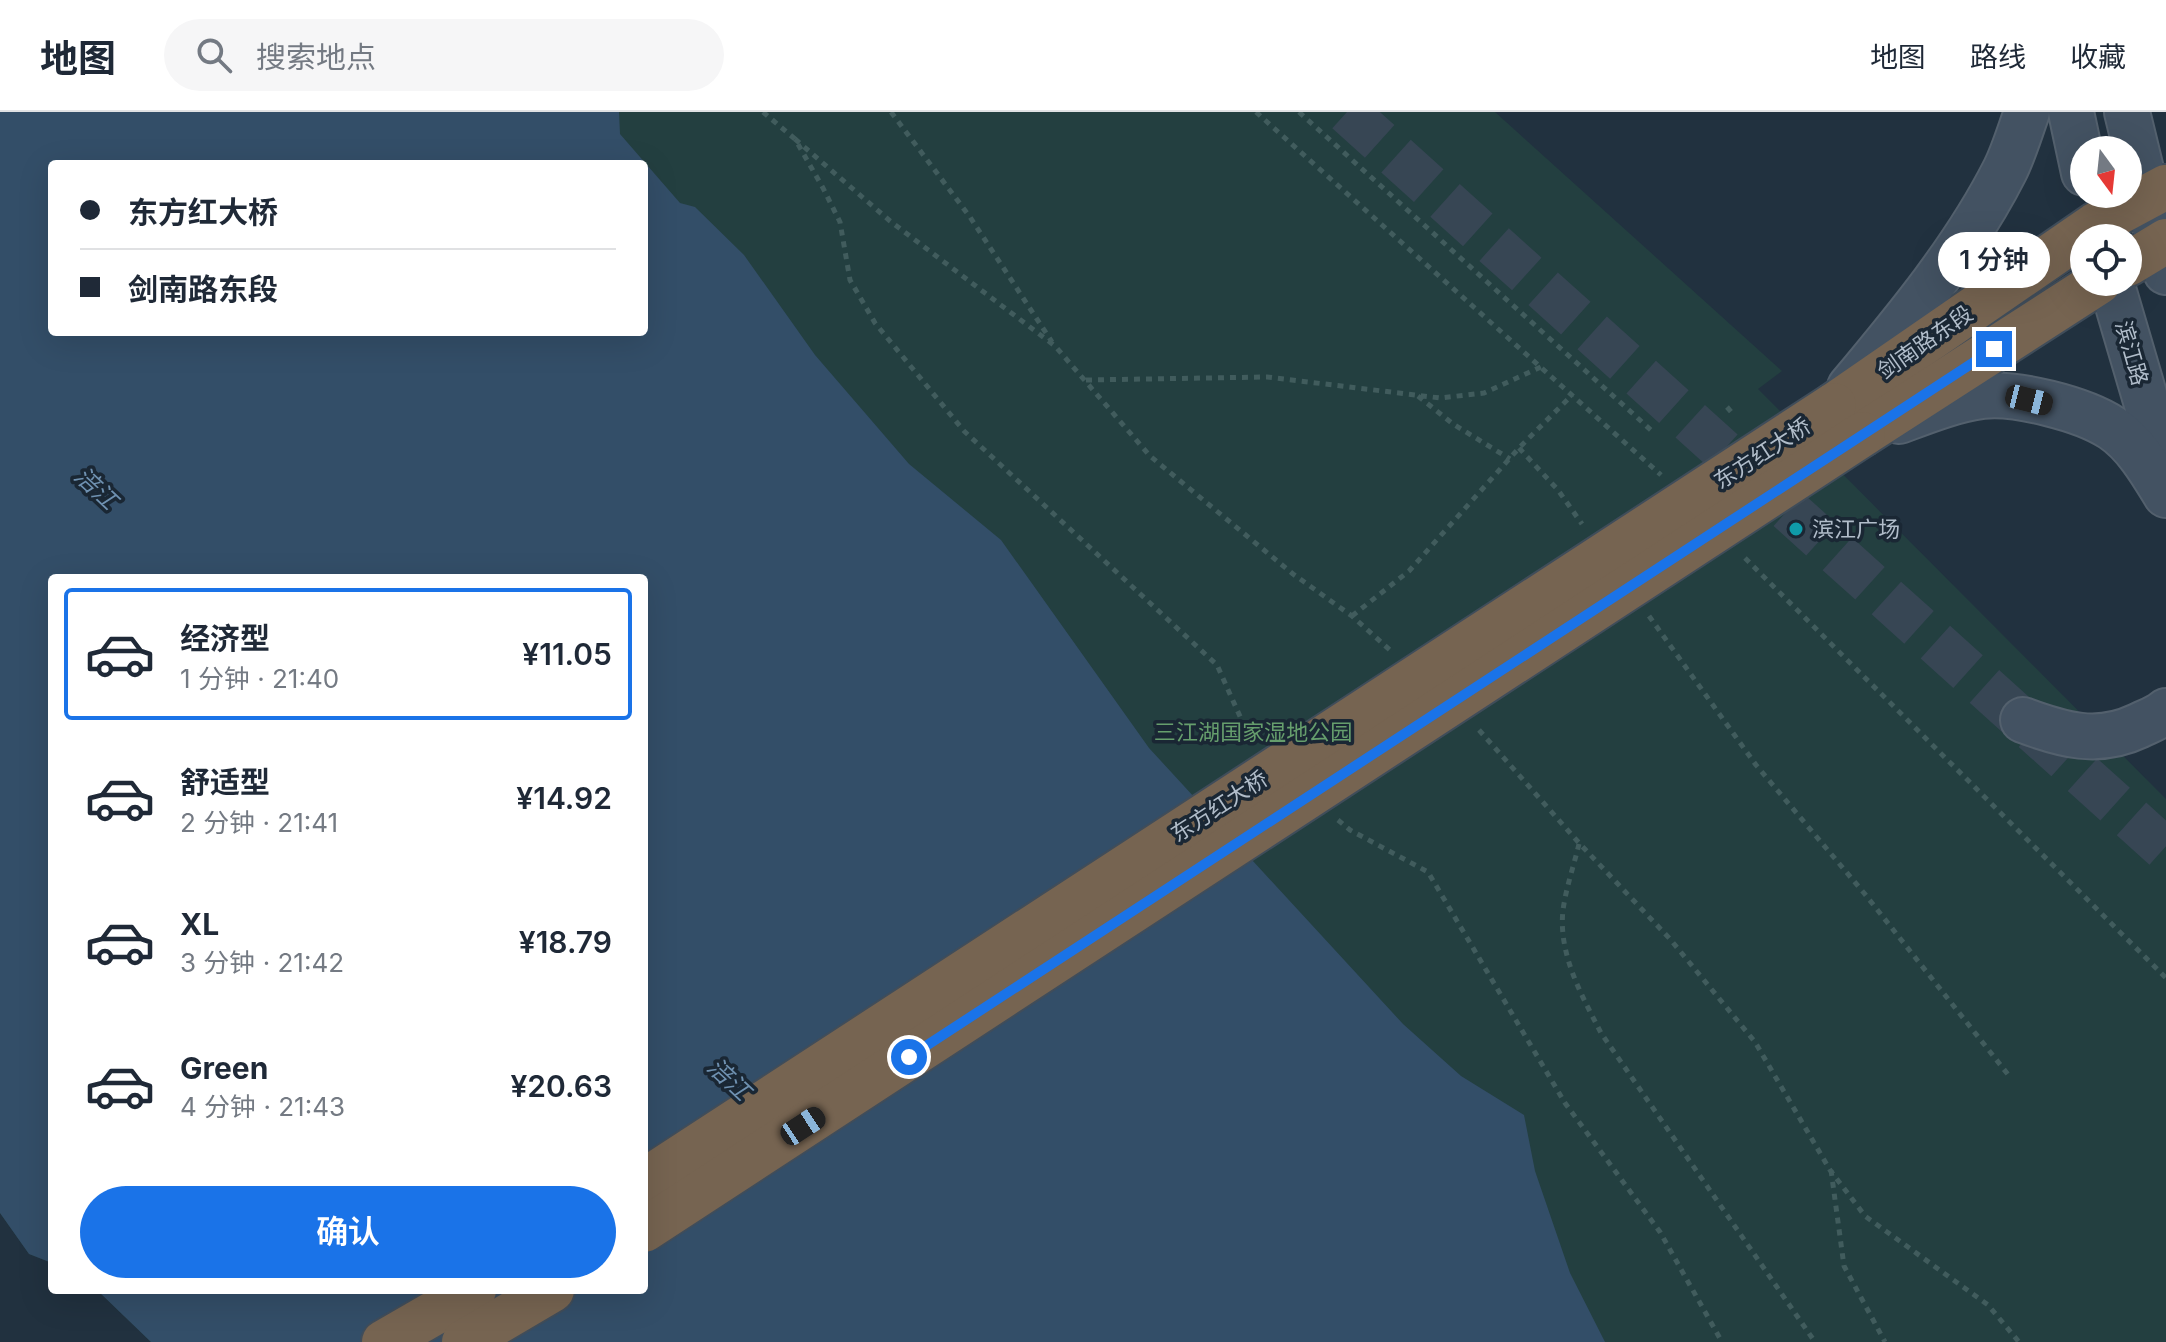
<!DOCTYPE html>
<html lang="zh">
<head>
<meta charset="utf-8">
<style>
  :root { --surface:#fff; --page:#f6f6f7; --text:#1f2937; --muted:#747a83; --line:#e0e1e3; --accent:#1a73e8 }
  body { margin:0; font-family:Inter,"Noto Sans SC",sans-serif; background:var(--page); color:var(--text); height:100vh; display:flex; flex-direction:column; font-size:30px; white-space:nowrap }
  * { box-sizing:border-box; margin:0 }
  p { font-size:26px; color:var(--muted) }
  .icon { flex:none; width:44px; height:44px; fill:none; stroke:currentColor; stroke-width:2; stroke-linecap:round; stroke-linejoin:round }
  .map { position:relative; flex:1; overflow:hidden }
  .drawer { position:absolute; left:48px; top:462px; width:600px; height:720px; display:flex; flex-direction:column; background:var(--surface); border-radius:8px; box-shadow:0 8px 32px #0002 }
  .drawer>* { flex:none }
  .top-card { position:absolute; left:48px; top:48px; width:600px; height:176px; border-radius:8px; box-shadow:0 8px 32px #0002; display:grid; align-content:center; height:176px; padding:0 32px; background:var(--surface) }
  .needle { width:52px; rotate:165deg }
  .buttons { position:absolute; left:2070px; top:24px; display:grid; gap:16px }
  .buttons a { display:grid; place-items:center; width:72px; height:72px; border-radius:50%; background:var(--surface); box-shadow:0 8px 32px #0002; font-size:40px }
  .end { position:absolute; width:36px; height:36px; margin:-18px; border:10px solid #1a73e8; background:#fff; box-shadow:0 0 0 4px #fff }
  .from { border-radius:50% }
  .bubble { position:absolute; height:56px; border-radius:28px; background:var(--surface); box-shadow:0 8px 32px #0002; font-size:26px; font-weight:600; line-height:56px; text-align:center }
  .car { position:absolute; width:24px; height:48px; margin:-24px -12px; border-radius:10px; box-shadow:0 0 6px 2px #0007; background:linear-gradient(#222 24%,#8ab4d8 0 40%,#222 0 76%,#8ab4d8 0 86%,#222 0) }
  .top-card b { display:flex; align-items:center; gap:28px; height:76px; font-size:30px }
  .top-card b+b { border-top:2px solid var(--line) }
  .top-card i { width:20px; height:20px; background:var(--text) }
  ul { padding:14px 0 0; list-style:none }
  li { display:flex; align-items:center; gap:24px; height:132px; margin:0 16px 12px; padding:0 16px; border:4px solid transparent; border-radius:8px }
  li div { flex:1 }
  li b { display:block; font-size:30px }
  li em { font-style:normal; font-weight:600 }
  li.current { border-color:var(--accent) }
  li>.icon { width:72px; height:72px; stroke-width:1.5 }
  .primary-button { display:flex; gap:16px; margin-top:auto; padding:16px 32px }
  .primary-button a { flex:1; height:92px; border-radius:48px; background:var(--accent); color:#fff; font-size:32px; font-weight:600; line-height:92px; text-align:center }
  header { display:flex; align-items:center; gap:48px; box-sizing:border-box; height:112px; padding:0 40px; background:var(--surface); border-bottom:2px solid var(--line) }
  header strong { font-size:38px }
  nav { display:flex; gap:44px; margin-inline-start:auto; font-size:28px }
  .search { width:560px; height:72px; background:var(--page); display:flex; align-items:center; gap:20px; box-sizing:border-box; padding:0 28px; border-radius:44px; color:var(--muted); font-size:30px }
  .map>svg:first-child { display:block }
  .park { fill:#233f40; fill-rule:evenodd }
  .water { fill:#334e68; fill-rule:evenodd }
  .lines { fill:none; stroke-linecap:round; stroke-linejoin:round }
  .secondary-tunnel { stroke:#374654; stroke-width:44; stroke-dasharray:44 22; stroke-linecap:butt }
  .secondary-casing { stroke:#53606d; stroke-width:48 }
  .highway-casing { stroke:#404d5a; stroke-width:48 }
  .path { stroke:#415c5d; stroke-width:5; stroke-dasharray:6 6; stroke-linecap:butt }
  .secondary { stroke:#435262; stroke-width:44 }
  .highway { stroke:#766451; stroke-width:44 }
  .highway-bridge-casing { stroke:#404d5a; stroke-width:48; stroke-linecap:butt }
  .highway-bridge { stroke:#766451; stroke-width:44 }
  .route { stroke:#1a73e8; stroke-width:10 }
  .culture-dot { fill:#0f9aa8; stroke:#1a2734; stroke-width:3 }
  .labels { text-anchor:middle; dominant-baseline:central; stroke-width:7; stroke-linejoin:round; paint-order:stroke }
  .street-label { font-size:22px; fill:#b1bdca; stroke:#1a2734 }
  .poi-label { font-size:22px; fill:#b1bdca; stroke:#1a2734; text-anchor:start }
  .park-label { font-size:22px; fill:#669e6d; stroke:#1a2734 }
  .water-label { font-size:24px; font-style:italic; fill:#6f91b1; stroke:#1a2734 }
</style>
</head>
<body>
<header>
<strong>地图</strong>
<div class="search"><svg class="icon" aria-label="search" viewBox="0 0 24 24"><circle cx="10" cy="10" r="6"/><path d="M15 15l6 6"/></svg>搜索地点</div>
<nav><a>地图</a><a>路线</a><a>收藏</a></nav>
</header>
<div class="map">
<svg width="2166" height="1230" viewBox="0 0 2166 1230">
  <rect width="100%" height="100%" fill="#21313f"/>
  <!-- park -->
  <path class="park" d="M0,0H1495L1782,259L1758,277L2166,687V1230H151L97,1178H644V466H52V1151L29,1142L0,1101ZM52,52H644V220H52Z"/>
  <!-- water -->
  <path class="water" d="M0,0H619L620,22L680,91L695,95L744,143L815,243L909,352L1001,428L1149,636L1403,912L1461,964L1524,1003L1535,1059L1570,1161L1605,1230H151L97,1178H644V466H52V1151L29,1142L0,1101ZM52,52H644V220H52Z"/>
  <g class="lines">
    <!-- secondary-tunnel -->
    <polyline class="secondary-tunnel" points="1347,0 2166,738"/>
    <!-- secondary casing -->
    <g class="secondary-casing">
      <g id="secondary">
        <polyline points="2071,0 2084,61"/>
        <polyline points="2127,0 2166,160"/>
        <polyline points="2111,170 2166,357"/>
        <path d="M1850,275C1906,208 1965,137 2005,58C2014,40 2020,19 2027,0"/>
        <path d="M1899,309C1926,299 1953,288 1982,284C2016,280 2083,297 2112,316C2136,332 2152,360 2166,383"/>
        <path d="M2023,608C2063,623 2098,633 2138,614C2148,609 2158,606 2166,599"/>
      </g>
    </g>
    <!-- highway casing -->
    <g class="highway-casing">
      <g id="highway">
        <polyline points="2128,152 2166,129"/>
        <polyline points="1834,293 2095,113 2166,75"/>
        <polyline points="1863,322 2099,170"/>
        <polyline points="384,1230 474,1178"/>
        <polyline points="464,1230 552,1178"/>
      </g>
    </g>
    <!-- path -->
    <g class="path">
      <polyline points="763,0 795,27 823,76 840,110 850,168 875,211 964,319 1217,553 1251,629"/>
      <polyline points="891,0 970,105 1052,230"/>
      <polyline points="1256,0 1661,363"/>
      <polyline points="1299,0 1652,319"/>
      <polyline points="795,27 890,109 1055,234 1150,344 1293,462 1352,504 1391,539"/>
      <polyline points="1086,268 1267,265 1440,286 1484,281 1541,255"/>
      <polyline points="1418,284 1453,312 1510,347"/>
      <polyline points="1727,295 1733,302"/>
      <polyline points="1519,336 1558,378 1582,412"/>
      <polyline points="1745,446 2166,866"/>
      <polyline points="1352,504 1409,459 1519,336 1572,283"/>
      <polyline points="1649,504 1756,653 1864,781 2010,965"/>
      <polyline points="1479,618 1580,732 1670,827 1755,930 1830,1058 1865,1104 1988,1193 2019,1230"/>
      <polyline points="1338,708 1350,718 1428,760 1565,991 1660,1120 1722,1230"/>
      <path d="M1579,732C1574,753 1566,776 1563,798C1558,842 1582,884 1601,921L1815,1230"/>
      <polyline points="1831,1058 1844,1154 1885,1230"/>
    </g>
    <!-- secondary -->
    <use href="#secondary" class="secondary"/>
    <!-- highway -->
    <use href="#highway" class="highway"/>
    <!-- highway-bridge casing -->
    <g class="highway-bridge-casing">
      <g id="highway-bridge">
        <polyline points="644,1069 1834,293"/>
        <polyline points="644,1118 1863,322"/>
      </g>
    </g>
    <!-- highway-bridge -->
    <use href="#highway-bridge" class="highway-bridge"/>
  </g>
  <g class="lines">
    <!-- route -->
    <polyline class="route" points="909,945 1994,237"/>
  </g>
  <!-- markers -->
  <circle class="culture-dot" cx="1796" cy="417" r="8"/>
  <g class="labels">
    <!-- street labels -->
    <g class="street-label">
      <text transform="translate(1925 230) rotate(-35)">剑南路东段</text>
      <text transform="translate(2132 241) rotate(74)">滨江路</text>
      <text transform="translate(1762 341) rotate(-33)">东方红大桥</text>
      <text transform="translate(1219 694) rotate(-33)">东方红大桥</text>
    </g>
    <!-- poi labels -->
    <g class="poi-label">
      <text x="1812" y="417">滨江广场</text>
    </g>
    <!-- park labels -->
    <g class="park-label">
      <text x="1253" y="620">三江湖国家湿地公园</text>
    </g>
    <!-- water labels -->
    <g class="water-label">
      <text transform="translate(96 376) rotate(43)">涪江</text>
      <text transform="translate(729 967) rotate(43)">涪江</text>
    </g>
  </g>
</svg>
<div class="buttons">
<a><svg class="needle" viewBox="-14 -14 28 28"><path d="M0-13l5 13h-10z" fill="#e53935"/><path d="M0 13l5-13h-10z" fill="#747a83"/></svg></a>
<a><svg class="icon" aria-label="locate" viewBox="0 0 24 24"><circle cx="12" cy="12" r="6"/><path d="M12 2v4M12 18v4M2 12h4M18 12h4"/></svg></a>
</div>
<i class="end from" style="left:909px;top:945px"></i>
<i class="end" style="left:1994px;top:237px"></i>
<div class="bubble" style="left:1938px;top:120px;width:112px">1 分钟</div>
<i class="car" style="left:2029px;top:288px;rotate:104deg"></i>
<i class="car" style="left:803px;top:1014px;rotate:57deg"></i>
<div class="top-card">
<b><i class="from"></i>东方红大桥</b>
<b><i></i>剑南路东段</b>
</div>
<section class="drawer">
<ul>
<li class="current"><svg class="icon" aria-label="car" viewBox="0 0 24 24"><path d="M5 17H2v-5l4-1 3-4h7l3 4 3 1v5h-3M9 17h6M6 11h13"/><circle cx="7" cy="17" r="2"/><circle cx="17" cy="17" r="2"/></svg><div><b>经济型</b><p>1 分钟 · 21:40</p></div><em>¥11.05</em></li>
<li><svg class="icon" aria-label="car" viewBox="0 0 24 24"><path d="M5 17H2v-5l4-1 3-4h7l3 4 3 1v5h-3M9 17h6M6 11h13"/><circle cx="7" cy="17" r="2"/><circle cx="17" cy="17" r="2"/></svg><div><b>舒适型</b><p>2 分钟 · 21:41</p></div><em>¥14.92</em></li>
<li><svg class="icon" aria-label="car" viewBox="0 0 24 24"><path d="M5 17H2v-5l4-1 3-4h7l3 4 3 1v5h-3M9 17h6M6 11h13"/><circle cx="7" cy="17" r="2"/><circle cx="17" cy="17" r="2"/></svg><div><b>XL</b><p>3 分钟 · 21:42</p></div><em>¥18.79</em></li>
<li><svg class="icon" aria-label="car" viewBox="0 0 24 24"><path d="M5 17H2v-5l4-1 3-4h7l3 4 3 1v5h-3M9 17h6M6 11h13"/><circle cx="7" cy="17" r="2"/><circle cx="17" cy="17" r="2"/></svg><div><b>Green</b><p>4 分钟 · 21:43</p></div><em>¥20.63</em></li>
</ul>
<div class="primary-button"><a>确认</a></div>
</section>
</div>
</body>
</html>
